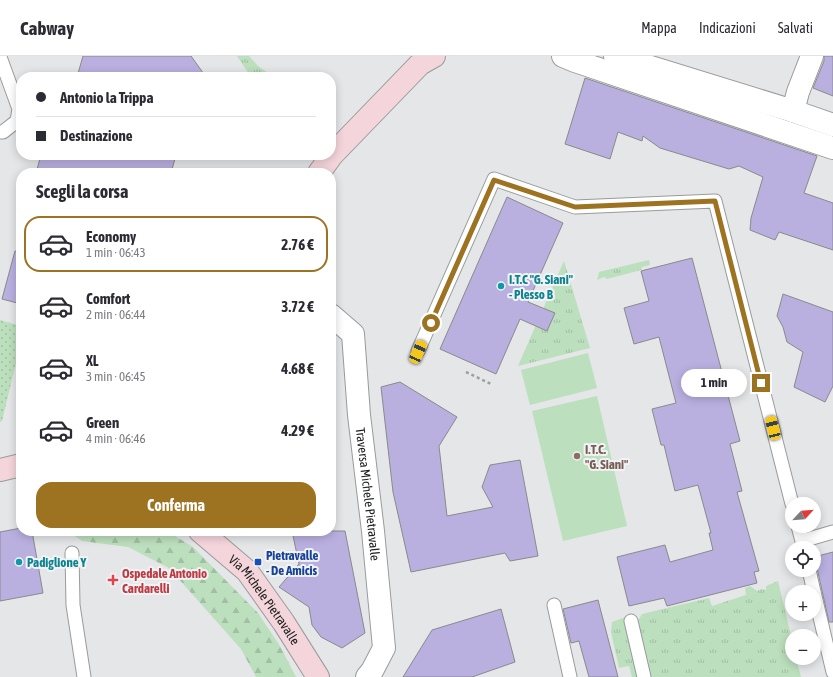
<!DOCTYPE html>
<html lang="it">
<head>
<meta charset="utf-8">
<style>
  :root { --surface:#fff; --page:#f7f7f7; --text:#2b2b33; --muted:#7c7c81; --line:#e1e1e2; --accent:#9d7221 }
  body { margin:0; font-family:"Asap Condensed",sans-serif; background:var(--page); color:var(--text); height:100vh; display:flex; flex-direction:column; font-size:15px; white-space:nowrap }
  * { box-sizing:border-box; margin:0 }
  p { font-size:13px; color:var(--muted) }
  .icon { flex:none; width:22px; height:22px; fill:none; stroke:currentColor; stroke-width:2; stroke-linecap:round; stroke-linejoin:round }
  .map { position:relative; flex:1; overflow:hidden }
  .sheet { position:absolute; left:16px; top:112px; width:320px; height:368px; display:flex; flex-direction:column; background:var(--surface); border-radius:16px; box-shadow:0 2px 10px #0003 }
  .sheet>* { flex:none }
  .banner { position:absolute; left:16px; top:16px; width:320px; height:88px; border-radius:16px; box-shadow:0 2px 10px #0003; display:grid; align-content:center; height:88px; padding:0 20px; background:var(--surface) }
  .needle { width:26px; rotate:64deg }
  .fabs { position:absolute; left:785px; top:441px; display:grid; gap:8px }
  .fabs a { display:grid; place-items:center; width:36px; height:36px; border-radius:50%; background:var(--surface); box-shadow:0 2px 10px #0003; font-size:20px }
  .end { position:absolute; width:18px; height:18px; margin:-9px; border:5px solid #9d7221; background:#fff; box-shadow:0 0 0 2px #fff }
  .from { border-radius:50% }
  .bubble { position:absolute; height:28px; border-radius:14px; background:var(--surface); box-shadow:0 2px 10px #0003; font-size:13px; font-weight:700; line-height:28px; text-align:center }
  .car { position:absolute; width:12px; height:24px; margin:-12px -6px; border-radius:5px; box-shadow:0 0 3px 1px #0007; background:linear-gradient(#f5c518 24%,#345 0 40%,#f5c518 0 76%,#345 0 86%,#f5c518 0) }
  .banner b { display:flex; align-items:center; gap:14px; height:38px; font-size:15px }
  .banner b+b { border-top:1px solid var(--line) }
  .banner i { width:10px; height:10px; background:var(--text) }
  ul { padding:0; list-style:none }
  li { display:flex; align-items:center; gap:12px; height:56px; margin:0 8px 6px; padding:0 12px; border:2px solid transparent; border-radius:16px }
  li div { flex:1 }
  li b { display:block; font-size:15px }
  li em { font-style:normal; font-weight:700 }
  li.active { border-color:var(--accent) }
  li>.icon { width:36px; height:36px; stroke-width:1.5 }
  h2 { padding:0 20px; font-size:18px; line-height:48px }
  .cta { display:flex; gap:8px; margin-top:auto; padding:8px 20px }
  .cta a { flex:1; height:46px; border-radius:16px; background:var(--accent); color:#fff; font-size:16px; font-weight:700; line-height:46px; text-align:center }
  header { display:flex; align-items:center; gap:24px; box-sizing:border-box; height:56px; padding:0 20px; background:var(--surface); border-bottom:1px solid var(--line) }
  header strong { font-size:19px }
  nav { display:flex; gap:22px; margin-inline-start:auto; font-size:14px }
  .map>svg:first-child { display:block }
  .grass { fill:url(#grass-tufts) }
  .forest { fill:url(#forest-firs) }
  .garden { fill:url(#garden-dots) }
  .pitch { fill:#bcdfbd }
  .building { fill:#b9b0e0; stroke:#8a898c }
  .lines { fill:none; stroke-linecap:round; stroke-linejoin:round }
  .service-casing { stroke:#999b9c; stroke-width:15 }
  .minor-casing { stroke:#999b9c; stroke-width:24 }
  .secondary-casing { stroke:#999b9c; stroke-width:24 }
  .path { stroke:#9d9e9f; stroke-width:2.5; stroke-dasharray:3 3; stroke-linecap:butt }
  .service { stroke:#fff; stroke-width:13 }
  .minor { stroke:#fff; stroke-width:22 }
  .secondary { stroke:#f4d5db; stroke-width:22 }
  .route { stroke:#9d7221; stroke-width:5 }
  .culture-dot { fill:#0f9aa8; stroke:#f2f3f5; stroke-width:1.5 }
  .education-dot { fill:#8d6e63; stroke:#f2f3f5; stroke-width:1.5 }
  .transit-dot { fill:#1a4fb4; stroke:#f2f3f5; stroke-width:1.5 }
  .health-dot { fill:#e0444e; stroke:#f2f3f5; stroke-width:1.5 }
  .labels { text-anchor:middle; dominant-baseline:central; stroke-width:4; stroke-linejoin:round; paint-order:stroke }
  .culture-label { font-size:13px; font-weight:bold; fill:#0d838f; stroke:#f2f3f5; text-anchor:start }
  .education-label { font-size:13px; font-weight:bold; fill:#785e54; stroke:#f2f3f5; text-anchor:start }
  .street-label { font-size:13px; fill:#202121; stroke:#f2f3f5 }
  .transit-label { font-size:13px; font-weight:bold; fill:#164399; stroke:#f2f3f5; text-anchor:start }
  .health-label { font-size:13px; font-weight:bold; fill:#be3a42; stroke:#f2f3f5; text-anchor:start }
</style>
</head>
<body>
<header>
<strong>Cabway</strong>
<nav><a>Mappa</a><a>Indicazioni</a><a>Salvati</a></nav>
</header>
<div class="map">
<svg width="833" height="621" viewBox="0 0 833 621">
  <defs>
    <pattern id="grass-tufts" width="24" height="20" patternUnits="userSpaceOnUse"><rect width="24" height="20" fill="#bcdfbd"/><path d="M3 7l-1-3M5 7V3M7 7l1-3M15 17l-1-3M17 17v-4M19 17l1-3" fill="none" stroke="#a1bfa2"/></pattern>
    <pattern id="forest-firs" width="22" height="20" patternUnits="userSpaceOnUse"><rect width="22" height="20" fill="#bcdfbd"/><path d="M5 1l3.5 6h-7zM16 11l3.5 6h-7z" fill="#a1bfa2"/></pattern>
    <pattern id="garden-dots" width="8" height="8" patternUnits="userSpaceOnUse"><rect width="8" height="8" fill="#bcdfbd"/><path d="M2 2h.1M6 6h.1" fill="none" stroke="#a1bfa2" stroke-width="1.8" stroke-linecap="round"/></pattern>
  </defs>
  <rect width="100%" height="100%" fill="#e4e6e8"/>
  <!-- grass -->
  <g class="grass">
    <polygon points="237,0 249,0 258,10 268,17 264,21 251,21"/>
    <polygon points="649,204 650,209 642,211 641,214 607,223 604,221 597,224 599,216"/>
    <polygon points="564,205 590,292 518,310"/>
    <polygon points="778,525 792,584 792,602 796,602 801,621 648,621 637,566 642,558 709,542 712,550 746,539 745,532 750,530 757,535 762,533 766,534 766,530"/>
    <polygon points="623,562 627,562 641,621 632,621 629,610 619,612 611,576 612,566"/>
  </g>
  <!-- forest -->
  <polygon class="forest" points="74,475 167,475 193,491 258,557 280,590 296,621 256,621 241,593 169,512 128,491 82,485 75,480"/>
  <!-- garden -->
  <polygon class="garden" points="0,264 21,270 21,286 2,365 0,366"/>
  <!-- pitch -->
  <g class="pitch">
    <polygon points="588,297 597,332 530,349 521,314"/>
    <polygon points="597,340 627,470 563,485 532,355"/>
  </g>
  <!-- building -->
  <g class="building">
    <polygon points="83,0 191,0 206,21 77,21"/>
    <polygon points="824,0 833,0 833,40 813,32 824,5"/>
    <polygon points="585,22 817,100 804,137 833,147 833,194 779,176 775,184 750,174 751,162 763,121 739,110 729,113 660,92 643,80 642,85 618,76 610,103 565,88"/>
    <polygon points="41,99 176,99 171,117 36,117"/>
    <polygon points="507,141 563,167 528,246 555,257 547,275 520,263 496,318 440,293"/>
    <polygon points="15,195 21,196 21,248 2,243"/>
    <polygon points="692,202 740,385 730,388 742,435 737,436 759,515 754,516 757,527 667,550 664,542 629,550 617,501 665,489 670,506 713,494 709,477 711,477 698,429 675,435 664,389 661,389 652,353 676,347 659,281 634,288 624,252 649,245 641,215"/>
    <polygon points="783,238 833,256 833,330 825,346 794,331 803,296 787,286 783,271 777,260"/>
    <polygon points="400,326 457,361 439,390 447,460 493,451 482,431 490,409 520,404 538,500 510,505 505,497 411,516 393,436 381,331"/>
    <polygon points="21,472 21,475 32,475 43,537 0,545 0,476"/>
    <polygon points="292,475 345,475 365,577 342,592 321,581 312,569 309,551 279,531 299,508"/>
    <polygon points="833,496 833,566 829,566 817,512 814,508 814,501"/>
    <polygon points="598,544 618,621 589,621 579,585 571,587 563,553"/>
    <polygon points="501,553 515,606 472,621 403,621 432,574"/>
  </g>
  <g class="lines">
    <!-- service casing -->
    <g class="service-casing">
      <g id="service">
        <polyline points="0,1 19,53 17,65 3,76 0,76"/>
        <polyline points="418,295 494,123 575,151 715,145 792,448"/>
        <polyline points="798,470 802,485 833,476"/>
        <polyline points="72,497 73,549 84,621"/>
        <polyline points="809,514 814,536"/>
        <polyline points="814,536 833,616"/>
        <polyline points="554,549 570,621"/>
        <polyline points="631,565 644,621"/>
      </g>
    </g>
    <!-- minor casing -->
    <g class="minor-casing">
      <g id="minor">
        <polyline points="563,0 575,5 833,92"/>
        <polyline points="615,0 793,55 833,69"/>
        <polyline points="793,55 798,36 812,0"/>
        <path id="s1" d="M331,259L353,278L359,359L373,475L384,592L372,615L367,621"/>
      </g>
    </g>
    <!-- secondary casing -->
    <g class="secondary-casing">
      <g id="secondary">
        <polyline points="319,117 332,99 420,8 434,0"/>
        <polyline points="0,414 21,409"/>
        <path id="s2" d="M200,475L247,515L284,567L318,621"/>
      </g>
    </g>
    <!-- path -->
    <polyline class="path" points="466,316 493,329"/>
    <!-- service -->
    <use href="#service" class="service"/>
    <!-- minor -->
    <use href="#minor" class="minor"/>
    <!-- secondary -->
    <use href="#secondary" class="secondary"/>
  </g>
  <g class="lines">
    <!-- route -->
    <polyline class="route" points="431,267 494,124 575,151 715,145 761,327"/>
  </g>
  <!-- markers -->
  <g class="culture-dot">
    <circle cx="501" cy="230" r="4"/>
    <circle cx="19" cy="506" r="4"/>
  </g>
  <circle class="education-dot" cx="577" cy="400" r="4"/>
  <rect class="transit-dot" x="254" y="502" width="8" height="8" rx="2"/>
  <path class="health-dot" d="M111 518h4v4h4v4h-4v4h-4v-4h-4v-4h4z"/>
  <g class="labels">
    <!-- culture labels -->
    <g class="culture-label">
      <text x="509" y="223">I.T.C "G. Siani"<tspan x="509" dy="15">- Plesso B</tspan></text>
      <text x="27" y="506">Padiglione Y</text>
    </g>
    <!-- education labels -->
    <g class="education-label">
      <text x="585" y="393">I.T.C.<tspan x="585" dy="15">"G. Siani"</tspan></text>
    </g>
    <!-- street labels -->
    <g class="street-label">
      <text stroke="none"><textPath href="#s1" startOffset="190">Traversa Michele Pietravalle</textPath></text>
      <text stroke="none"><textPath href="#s2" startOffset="95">Via Michele Pietravalle</textPath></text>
    </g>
    <!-- transit labels -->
    <g class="transit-label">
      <text x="266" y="499">Pietravalle<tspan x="266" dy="15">- De Amicis</tspan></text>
    </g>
    <!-- health labels -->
    <g class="health-label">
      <text x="122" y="517">Ospedale Antonio<tspan x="122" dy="15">Cardarelli</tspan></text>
    </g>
  </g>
</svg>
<div class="fabs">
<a><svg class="needle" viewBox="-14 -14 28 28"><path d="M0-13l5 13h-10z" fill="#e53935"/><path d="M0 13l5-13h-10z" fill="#7c7c81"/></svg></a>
<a><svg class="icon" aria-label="locate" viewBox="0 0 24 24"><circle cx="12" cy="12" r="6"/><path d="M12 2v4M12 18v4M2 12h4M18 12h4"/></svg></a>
<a>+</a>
<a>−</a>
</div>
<i class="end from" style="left:431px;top:267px"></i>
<i class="end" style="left:761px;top:327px"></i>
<div class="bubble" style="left:681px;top:313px;width:66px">1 min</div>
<i class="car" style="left:418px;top:296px;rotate:24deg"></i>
<i class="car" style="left:773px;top:372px;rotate:346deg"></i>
<div class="banner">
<b><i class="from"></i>Antonio la Trippa</b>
<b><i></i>Destinazione</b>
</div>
<section class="sheet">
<h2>Scegli la corsa</h2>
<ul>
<li class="active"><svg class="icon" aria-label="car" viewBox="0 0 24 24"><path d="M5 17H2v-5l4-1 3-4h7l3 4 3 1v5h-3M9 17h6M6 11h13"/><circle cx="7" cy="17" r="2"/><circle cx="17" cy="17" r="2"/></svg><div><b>Economy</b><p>1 min · 06:43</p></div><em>2.76 €</em></li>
<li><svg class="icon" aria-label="car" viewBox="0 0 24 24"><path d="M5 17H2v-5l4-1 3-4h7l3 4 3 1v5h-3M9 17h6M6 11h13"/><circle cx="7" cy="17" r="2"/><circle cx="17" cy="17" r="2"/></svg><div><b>Comfort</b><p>2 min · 06:44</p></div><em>3.72 €</em></li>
<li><svg class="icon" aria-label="car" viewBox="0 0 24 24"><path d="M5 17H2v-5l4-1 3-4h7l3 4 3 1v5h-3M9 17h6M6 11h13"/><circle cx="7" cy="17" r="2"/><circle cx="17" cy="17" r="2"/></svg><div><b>XL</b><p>3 min · 06:45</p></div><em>4.68 €</em></li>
<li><svg class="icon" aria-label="car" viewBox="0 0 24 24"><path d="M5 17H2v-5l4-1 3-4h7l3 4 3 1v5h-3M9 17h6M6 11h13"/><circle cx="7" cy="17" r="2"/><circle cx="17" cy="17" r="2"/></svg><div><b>Green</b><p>4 min · 06:46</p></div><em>4.29 €</em></li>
</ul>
<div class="cta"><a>Conferma</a></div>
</section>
</div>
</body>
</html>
